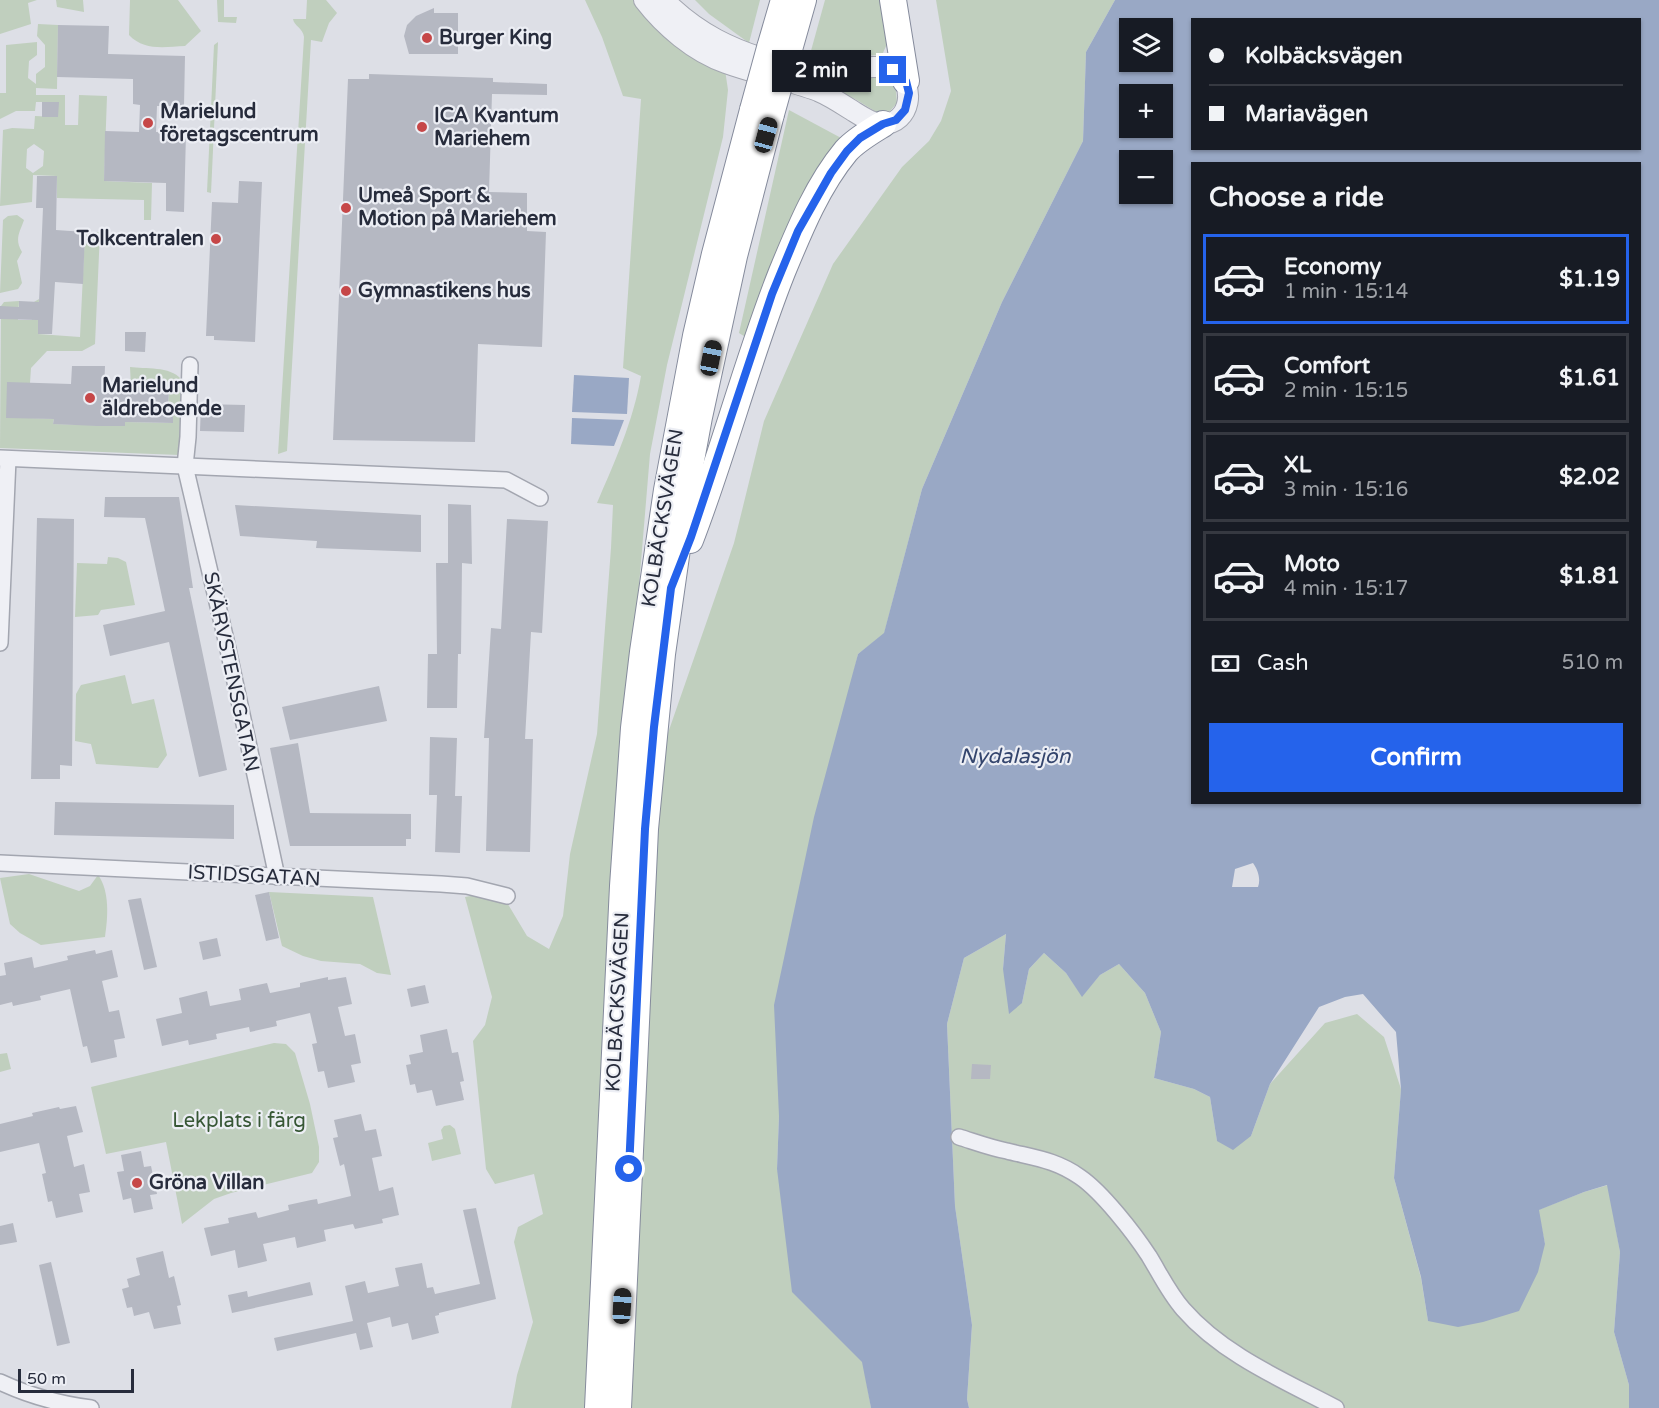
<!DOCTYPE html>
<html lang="en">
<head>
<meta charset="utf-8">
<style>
  :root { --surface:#171b24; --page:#242831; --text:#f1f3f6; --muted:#9ea1a6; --line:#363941; --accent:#2563eb }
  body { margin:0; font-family:"Varela Round",sans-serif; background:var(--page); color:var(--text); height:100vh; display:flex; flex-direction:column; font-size:22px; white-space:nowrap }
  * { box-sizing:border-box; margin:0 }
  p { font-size:20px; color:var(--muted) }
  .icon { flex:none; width:33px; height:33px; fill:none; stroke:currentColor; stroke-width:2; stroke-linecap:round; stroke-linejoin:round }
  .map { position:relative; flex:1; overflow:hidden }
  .details { position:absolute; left:1191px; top:162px; width:450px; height:642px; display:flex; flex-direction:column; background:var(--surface); border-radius:0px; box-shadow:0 2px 4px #0004 }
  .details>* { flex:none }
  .hud { position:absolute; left:1191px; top:18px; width:450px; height:132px; border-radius:0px; box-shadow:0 2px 4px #0004; display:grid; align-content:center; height:132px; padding:0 18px; background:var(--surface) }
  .tools { position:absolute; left:1119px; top:18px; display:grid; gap:12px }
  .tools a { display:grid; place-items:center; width:54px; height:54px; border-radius:0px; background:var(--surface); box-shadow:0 2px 4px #0004; font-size:30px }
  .scale { position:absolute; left:18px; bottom:15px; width:116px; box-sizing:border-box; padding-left:6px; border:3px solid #272c3c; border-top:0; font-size:16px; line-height:21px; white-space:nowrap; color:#272c3c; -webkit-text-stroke:4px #eceef4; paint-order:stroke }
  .end { position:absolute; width:27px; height:27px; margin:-14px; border:8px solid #2563eb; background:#fff; box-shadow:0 0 0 3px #fff }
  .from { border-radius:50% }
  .bubble { position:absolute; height:42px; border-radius:0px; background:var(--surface); box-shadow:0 2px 4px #0004; font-size:20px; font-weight:800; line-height:42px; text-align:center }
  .car { position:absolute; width:18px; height:36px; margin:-18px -9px; border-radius:8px; box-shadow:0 0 4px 2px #0007; background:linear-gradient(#222 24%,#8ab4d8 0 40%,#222 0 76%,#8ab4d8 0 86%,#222 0) }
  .hud b { display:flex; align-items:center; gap:21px; height:57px; font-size:22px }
  .hud b+b { border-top:2px solid var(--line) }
  .hud i { width:15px; height:15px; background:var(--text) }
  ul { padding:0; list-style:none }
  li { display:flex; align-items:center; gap:18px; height:90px; margin:0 12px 9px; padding:0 6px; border:3px solid var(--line); border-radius:0px }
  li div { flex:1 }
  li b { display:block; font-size:22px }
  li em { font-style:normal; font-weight:800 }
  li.on { border-color:var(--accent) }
  li>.icon { width:54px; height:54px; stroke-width:1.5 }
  h2 { padding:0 18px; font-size:27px; line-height:72px }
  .pay { display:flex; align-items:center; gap:15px; height:66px; padding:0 18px; font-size:22px }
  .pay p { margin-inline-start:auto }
  .action { display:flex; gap:12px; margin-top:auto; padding:12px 18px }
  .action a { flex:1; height:69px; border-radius:0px; background:var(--accent); color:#fff; font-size:24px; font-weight:800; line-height:69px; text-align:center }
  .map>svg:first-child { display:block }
  .green { fill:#c0cfbe; fill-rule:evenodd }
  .water { fill:#99a8c5; fill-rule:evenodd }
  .building { fill:#b5b8c2 }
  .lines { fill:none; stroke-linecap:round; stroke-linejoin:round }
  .minor-casing { stroke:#a3a6b0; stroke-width:18 }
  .tertiary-casing { stroke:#a3a6b0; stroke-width:22 }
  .trunk-casing { stroke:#858b9c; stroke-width:28 }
  .minor { stroke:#eff0f5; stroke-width:15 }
  .tertiary { stroke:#eff0f5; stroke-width:20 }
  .trunk { stroke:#fff; stroke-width:26 }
  .trunk-bridge-casing { stroke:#858b9c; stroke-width:28; stroke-linecap:butt }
  .trunk-bridge { stroke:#fff; stroke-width:26 }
  .route { stroke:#2563eb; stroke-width:8 }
  .poi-dot { fill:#c64748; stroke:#eceef4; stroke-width:2 }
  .labels { text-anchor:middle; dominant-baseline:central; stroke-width:4.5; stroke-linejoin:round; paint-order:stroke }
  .poi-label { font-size:20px; font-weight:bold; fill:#272c3c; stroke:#eceef4; text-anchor:start }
  .street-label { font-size:20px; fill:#272c3c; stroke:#eceef4 }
  .park-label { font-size:20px; fill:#375735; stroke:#eceef4 }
  .water-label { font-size:21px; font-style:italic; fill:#34456d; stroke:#eceef4 }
</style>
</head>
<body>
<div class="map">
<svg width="1659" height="1408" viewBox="0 0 1659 1408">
  <rect width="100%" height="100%" fill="#dddfe6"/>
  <!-- green -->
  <g class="green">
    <polygon points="0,0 37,0 28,3 31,24 0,34"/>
    <polygon points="56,0 83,0 84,12 57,7"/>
    <path d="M130,0H178L201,31L185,46C164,47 144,51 129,35Z"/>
    <polygon points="217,0 224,0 224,17 237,17 236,23 218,22"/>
    <path d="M307,0H326L337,13L329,23L322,42L311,40L287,451L278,454L304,37C303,28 294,26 293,19H306Z"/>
    <path d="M585,0H644L724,63L728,90L723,137L667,365L650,454L621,801L644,802L734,543L764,421L833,264L902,167L929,141L941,121L951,91L936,0H1115L1086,52L1083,141L1002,302L922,489L884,634L858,654L850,688L779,1116L777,1169L843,1342L863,1362L871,1408H511L517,1375L533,1322L514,1242L518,1227L543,1214L534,1174L495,1184L486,1169L473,1041L485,1025L492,997L465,897L481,894L506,901L527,936L549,949L563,916L570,854L597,734L611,548L613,505L597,503C615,461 633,422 641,376L623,368L641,99L623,96L602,37Z"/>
    <polygon points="695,0 760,0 749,43 709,14"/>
    <polygon points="825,0 883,0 887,44 882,55 809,58"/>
    <path d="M38,24L58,25L57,89L36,88V95H65V125H78L79,95L107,96L104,181L152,183L151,220H144V200L57,198V176L33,175L32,202L0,206L3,130L12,128L34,129L35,116L58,117V102H36L35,111H16L0,119V93H6V45L37,42V55L29,61L28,78L36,84V74L45,67V45L37,36ZM34,144L44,151L43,166L33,173L26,168L27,149Z"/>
    <polygon points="218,42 211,193 207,192 214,45"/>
    <polygon points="878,77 890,81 896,91 897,103 890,111 878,113 855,99 817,82 843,82"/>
    <polygon points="789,110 843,139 747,338 739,333"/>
    <path d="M17,215L24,220C20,232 14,239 22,252L17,261L22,283L18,289L0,293L3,220L8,216Z"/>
    <path d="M85,232H100L95,344L82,351H47L31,368L30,383L6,417L54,419L53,424L124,426L125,422L172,423L173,409L168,408L169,388L131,387L130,367C145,369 170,366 181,379L179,455L0,448L1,306L4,302L19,301L18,320H32L34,302L39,299L38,334L80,337Z"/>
    <polygon points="108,557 118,558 126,562 135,605 101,610 98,615 75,617 77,563 107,564"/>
    <polygon points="125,675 132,704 154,699 167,755 158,768 96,764 91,744 75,741 76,694 81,685"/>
    <path d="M29,874L79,891L90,886L98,875C110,891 108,918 105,937L41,945L20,933L10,924L0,878Z"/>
    <polygon points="269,892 373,897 391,975 377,973 360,964 321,961 303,956 282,946"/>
    <polygon points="1006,934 1003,969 1022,1003 1029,969 1044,953 1066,973 1082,996 1100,975 1119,964 1145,993 1161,1032 1154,1078 1194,1089 1210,1097 1217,1141 1251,1136 1270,1084 1325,1023 1357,1014 1384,1037 1401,1089 1394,1178 1421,1278 1428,1321 1545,1244 1538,1210 1584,1192 1608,1185 1620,1252 1614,1332 1629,1385 1629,1408 969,1408 967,1399 972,1325 955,1206 947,1024 964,958"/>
    <polygon points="274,1043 286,1044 295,1053 310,1104 319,1147 319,1162 312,1173 231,1193 214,1199 182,1224 166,1142 106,1154 91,1087"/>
    <polygon points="7,1053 11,1069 0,1072 0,1054"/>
    <polygon points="450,1125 455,1129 461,1154 432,1161 428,1143 443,1139 441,1130 444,1126"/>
  </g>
  <!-- water -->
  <g class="water">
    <path d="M1115,0H1659V1408H1629V1385L1614,1332L1620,1252L1607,1185L1584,1192L1539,1210L1545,1244L1538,1272L1519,1311L1483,1322L1458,1327L1428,1321L1421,1277L1394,1178L1401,1089L1396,1032L1363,994L1345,997L1319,1007L1270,1084L1251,1136L1233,1150L1217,1141L1210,1097L1194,1089L1154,1078L1161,1032L1145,993L1119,964L1100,975L1082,997L1066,973L1044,953L1029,969L1022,1003L1009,1014L1003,969L1006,934L964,958L947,1024L955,1206L972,1325L967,1399L969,1408H871L862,1362L792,1292L777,1169L779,1116L774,1005L814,817L858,654L884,633L922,489L1002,302L1083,141L1086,52ZM1192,20H1640V148H1192ZM1130,28H1162V62H1130ZM1162,94V128H1130V94ZM1130,160H1162V194H1130ZM1192,164H1640V802H1192ZM1253,863C1258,870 1261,879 1258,887H1232L1235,869Z"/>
    <polygon points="574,375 629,378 627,414 572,412"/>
    <polygon points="572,418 624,420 614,446 571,444"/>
  </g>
  <!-- building -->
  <g class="building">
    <polygon points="434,8 434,13 458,13 458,54 409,54 404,36 407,25 416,16"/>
    <polygon points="58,25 109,26 108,54 185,56 184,106 157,106 156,132 186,133 184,212 166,211 166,183 104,181 105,131 139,132 140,105 133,104 133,79 57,77"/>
    <polygon points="369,74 493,78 493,82 547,84 547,95 492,94 489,192 527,193 527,231 546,232 542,347 478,344 475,442 333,440 348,79 369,79"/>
    <polygon points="42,102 59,102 58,117 42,117"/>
    <polygon points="37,176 57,176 56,230 85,232 83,284 55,282 52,334 38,334 38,320 0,319 0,306 19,307 19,301 39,302 43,208 36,208"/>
    <polygon points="239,181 262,182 255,342 214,340 214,336 206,336 212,202 238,203"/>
    <polygon points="125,332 146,332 145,352 125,351"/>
    <polygon points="72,366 105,366 104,391 131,391 131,387 169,388 168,408 173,408 173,423 125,422 125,426 97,426 53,424 54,419 6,418 7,382 71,384"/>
    <polygon points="201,404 245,405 244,432 200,431"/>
    <polygon points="105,497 179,497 193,588 189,588 227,770 199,777 169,642 110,656 103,625 165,611 145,518 104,517"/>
    <polygon points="448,504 471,505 472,564 462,563 461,654 458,654 457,708 427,708 428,654 437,654 436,563 448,563"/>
    <polygon points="235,505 421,515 421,552 316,548 317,541 240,536"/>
    <polygon points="37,518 74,519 72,766 60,765 60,779 31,779"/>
    <polygon points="507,519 548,521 542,633 531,632 525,739 533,739 530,852 486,851 489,738 484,738 491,628 501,629"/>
    <polygon points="379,686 387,721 290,740 282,707"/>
    <polygon points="430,737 457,738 455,796 462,796 460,853 435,852 437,795 429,795"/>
    <polygon points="298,743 310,813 411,814 411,839 406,839 406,846 290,846 270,748"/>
    <polygon points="55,802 234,805 234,839 54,835"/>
    <polygon points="269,892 279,938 266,941 255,895"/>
    <polygon points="141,898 157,967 144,970 128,900"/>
    <polygon points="217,938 221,956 203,960 199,942"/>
    <polygon points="95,950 96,954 112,950 118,977 102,981 109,1012 119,1010 125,1038 114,1040 117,1057 91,1063 87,1046 83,1047 70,989 40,996 41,1000 13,1006 12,1002 0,1005 0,976 6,975 4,963 32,957 34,968 68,960 67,956"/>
    <polygon points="328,977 328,980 346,977 352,1004 338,1007 345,1036 355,1034 361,1063 351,1065 355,1082 328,1088 324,1071 318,1072 312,1044 317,1043 310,1013 276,1021 277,1026 250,1032 249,1027 216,1034 217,1039 189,1045 188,1040 162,1046 156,1019 182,1013 179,998 207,991 210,1006 241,1000 239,989 267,983 270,993 300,987 300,983"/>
    <polygon points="425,985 429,1003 411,1007 407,989"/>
    <polygon points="447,1029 452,1053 458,1052 464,1081 460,1082 464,1100 436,1106 432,1090 417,1093 415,1084 410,1085 406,1065 411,1064 409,1055 423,1052 420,1035"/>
    <polygon points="972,1064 991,1065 990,1079 971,1079"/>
    <polygon points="76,1106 83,1132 67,1136 74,1167 84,1164 90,1192 79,1194 83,1212 56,1218 52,1201 48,1202 42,1174 46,1173 39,1143 0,1152 0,1124 33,1116 32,1113 59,1107 60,1109"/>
    <polygon points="361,1114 365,1131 376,1129 382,1156 372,1158 379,1191 393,1187 399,1215 382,1219 383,1223 355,1229 353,1224 324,1230 326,1241 297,1248 295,1237 263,1244 267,1261 238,1268 235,1250 211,1256 204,1228 229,1223 228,1218 256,1212 258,1218 289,1210 288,1205 311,1200 317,1199 318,1204 351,1196 344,1164 340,1166 333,1138 338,1137 334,1120"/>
    <polygon points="141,1151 144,1167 151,1166 157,1194 150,1195 153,1209 134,1213 131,1198 123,1200 117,1172 124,1171 121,1155"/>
    <polygon points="476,1208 496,1299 439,1313 439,1315 435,1316 439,1333 412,1340 408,1323 392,1327 390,1317 367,1323 373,1347 360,1350 356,1333 277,1351 274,1338 353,1321 345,1286 365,1281 368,1293 399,1286 395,1268 422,1263 427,1288 433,1287 435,1294 480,1284 463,1210"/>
    <polygon points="13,1223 17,1242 0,1245 0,1226"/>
    <polygon points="163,1251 169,1278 174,1276 181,1305 177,1306 181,1324 154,1329 149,1312 134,1316 132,1307 127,1308 122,1289 129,1287 127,1279 140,1275 136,1258"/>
    <polygon points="51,1262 70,1343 57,1346 39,1265"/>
    <polygon points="310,1282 313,1295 232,1313 228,1295 247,1291 248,1297"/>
  </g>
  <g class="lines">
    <!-- minor casing -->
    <g class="minor-casing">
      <g id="minor">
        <polyline points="190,365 188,437 185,466 226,640 277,877"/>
        <polyline points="0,458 506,480 540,498"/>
        <polyline points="0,643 8,459"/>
        <polyline points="0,863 441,884 467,886 507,896"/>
        <path d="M959,1137C975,1142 991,1148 1007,1151C1035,1158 1056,1160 1080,1177C1102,1192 1134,1233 1149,1256C1160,1274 1169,1293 1183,1309C1223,1355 1283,1380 1336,1408"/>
        <path d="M0,1382C30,1396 59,1404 91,1408"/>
      </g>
    </g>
    <!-- tertiary casing -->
    <g class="tertiary-casing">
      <path id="tertiary" d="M644,0C664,26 694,52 726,63C756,74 788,80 818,91C830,96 842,104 853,111C861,116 873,124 882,124C911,124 917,84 894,71C877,61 843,73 823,72C807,71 792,67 778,63C732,50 698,34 664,0"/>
    </g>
    <!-- trunk casing -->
    <g class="trunk-casing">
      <g id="trunk">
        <polyline points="893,0 906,81"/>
        <polyline points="770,48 784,0"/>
        <polyline points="788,53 803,0"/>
        <path d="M690,540C724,452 747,360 782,272C799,231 817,186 846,151C856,140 870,132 883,124"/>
        <polyline points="598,1408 623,886 634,728 643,652 667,490 696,336 715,254 753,110"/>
        <polyline points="618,1408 645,829 662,654 685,493 699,417 734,256 771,114"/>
      </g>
    </g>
    <!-- minor -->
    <use href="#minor" class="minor"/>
    <!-- tertiary -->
    <use href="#tertiary" class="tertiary"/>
    <!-- trunk -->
    <use href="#trunk" class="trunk"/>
    <!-- trunk-bridge casing -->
    <g class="trunk-bridge-casing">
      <g id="trunk-bridge">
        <polyline points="753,110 770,48"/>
        <polyline points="771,114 788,53"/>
      </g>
    </g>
    <!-- trunk-bridge -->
    <use href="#trunk-bridge" class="trunk-bridge"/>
  </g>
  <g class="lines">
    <!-- route -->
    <polyline class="route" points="629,1169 645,829 654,727 671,588 691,537 772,294 798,231 831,173 847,151 860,138 883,124 896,120 905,110 909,93 906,81 893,70"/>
  </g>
  <!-- markers -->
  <g class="poi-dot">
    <circle cx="427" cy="38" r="6"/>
    <circle cx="148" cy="123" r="6"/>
    <circle cx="422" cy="127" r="6"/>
    <circle cx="346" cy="208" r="6"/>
    <circle cx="216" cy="239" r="6"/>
    <circle cx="346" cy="291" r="6"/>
    <circle cx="90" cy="398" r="6"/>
    <circle cx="137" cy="1183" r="6"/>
  </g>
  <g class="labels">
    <!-- poi labels -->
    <g class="poi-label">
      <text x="439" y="38">Burger King</text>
      <text x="160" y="112">Marielund<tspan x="160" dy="23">företagscentrum</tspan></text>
      <text x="434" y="116">ICA Kvantum<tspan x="434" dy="23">Mariehem</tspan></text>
      <text x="358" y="196">Umeå Sport &amp;<tspan x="358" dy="23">Motion på Mariehem</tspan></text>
      <text x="204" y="239" text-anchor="end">Tolkcentralen</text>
      <text x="358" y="291">Gymnastikens hus</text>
      <text x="102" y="386">Marielund<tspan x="102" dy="23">äldreboende</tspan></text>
      <text x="149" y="1183">Gröna Villan</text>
    </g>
    <!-- street labels -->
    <g class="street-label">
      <text transform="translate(663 518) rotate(-81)">KOLBÄCKSVÄGEN</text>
      <text transform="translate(231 672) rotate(78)">SKÄRVSTENSGATAN</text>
      <text transform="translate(254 876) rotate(3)">ISTIDSGATAN</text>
      <text transform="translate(618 1002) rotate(-87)">KOLBÄCKSVÄGEN</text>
    </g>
    <!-- park labels -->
    <g class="park-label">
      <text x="239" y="1121">Lekplats i färg</text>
    </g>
    <!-- water labels -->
    <g class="water-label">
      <text x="1015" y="756">Nydalasjön</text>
    </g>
  </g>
</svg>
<div class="tools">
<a><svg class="icon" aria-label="layers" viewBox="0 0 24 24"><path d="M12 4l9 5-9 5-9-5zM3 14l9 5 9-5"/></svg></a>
<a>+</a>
<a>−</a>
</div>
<div class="scale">50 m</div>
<i class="end from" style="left:629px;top:1169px"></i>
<i class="end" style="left:893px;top:70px"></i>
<div class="bubble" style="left:772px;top:50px;width:99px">2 min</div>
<i class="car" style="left:766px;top:135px;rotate:15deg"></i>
<i class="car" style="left:711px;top:358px;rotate:11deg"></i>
<i class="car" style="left:622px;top:1306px;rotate:3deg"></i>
<div class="hud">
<b><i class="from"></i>Kolbäcksvägen</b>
<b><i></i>Mariavägen</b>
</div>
<section class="details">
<h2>Choose a ride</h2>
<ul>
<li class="on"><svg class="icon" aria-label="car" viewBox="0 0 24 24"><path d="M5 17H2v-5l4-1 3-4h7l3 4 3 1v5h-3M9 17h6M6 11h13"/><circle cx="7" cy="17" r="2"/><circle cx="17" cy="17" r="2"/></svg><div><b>Economy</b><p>1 min · 15:14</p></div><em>$1.19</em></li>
<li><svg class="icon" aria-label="car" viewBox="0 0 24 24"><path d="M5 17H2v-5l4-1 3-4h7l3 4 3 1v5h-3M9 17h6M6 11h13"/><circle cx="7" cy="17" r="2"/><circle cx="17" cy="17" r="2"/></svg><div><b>Comfort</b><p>2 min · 15:15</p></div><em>$1.61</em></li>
<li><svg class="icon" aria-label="car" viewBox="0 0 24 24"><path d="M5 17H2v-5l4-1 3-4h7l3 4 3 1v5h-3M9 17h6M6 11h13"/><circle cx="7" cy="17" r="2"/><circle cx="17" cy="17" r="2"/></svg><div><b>XL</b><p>3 min · 15:16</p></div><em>$2.02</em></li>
<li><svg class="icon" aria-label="car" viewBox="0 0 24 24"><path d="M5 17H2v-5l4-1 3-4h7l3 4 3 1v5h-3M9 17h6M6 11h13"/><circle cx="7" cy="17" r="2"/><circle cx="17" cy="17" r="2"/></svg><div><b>Moto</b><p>4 min · 15:17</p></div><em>$1.81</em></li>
</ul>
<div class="pay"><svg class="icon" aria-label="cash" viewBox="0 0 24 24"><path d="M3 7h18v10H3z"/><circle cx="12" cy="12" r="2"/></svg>Cash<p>510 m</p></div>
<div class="action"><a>Confirm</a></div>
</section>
</div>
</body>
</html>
